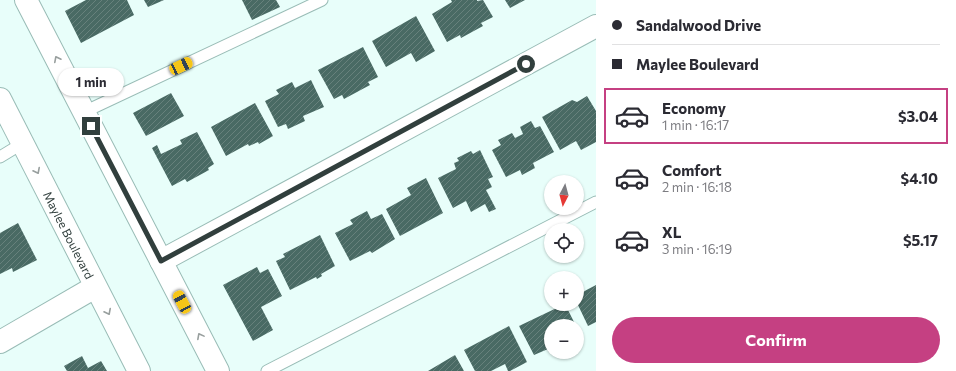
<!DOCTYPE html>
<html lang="en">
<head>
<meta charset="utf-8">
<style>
  :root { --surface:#fff; --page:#f7f7f7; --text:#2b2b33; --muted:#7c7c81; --line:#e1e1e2; --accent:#c54082 }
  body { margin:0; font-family:Commissioner,sans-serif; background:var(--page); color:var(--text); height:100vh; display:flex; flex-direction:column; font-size:15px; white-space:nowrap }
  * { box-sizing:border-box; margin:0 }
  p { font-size:13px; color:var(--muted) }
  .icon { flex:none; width:22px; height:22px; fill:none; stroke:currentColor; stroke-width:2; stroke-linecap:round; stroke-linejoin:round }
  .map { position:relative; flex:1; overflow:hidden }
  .details { display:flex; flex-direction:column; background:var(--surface); width:360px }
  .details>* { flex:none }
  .guide { display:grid; align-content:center; height:88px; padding:0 16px; background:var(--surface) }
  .needle { width:26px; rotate:186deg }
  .fabs { position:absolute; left:544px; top:175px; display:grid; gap:8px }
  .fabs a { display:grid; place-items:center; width:40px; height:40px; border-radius:50%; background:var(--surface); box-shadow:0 1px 3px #0004; font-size:20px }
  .end { position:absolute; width:18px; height:18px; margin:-9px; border:5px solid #313f3d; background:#fff; box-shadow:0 0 0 2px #fff }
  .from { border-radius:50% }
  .bubble { position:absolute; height:28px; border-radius:14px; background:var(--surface); box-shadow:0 1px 3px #0004; font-size:13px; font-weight:700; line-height:28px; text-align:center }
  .car { position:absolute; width:12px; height:24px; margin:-12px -6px; border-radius:5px; box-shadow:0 0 3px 1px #0007; background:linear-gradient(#f5c518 24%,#345 0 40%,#f5c518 0 76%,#345 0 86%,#f5c518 0) }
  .guide b { display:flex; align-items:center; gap:14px; height:38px; font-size:15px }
  .guide b+b { border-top:1px solid var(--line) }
  .guide i { width:10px; height:10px; background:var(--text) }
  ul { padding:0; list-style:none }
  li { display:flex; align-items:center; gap:12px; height:56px; margin:0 8px 6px; padding:0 8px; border:2px solid transparent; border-radius:0px }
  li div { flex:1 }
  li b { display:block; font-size:15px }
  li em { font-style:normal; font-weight:700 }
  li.on { border-color:var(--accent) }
  li>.icon { width:36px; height:36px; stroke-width:1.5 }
  .primary-button { display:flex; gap:8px; margin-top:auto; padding:8px 16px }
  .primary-button a { flex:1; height:46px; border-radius:24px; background:var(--accent); color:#fff; font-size:16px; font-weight:700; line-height:46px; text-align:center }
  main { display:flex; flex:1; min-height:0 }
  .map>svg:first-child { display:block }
  .building { fill:url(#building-hatch) }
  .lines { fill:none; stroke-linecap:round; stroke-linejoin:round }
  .service-casing { stroke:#99bcb6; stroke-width:13 }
  .minor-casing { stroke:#99bcb6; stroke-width:24 }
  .secondary-casing { stroke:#99bcb6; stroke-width:24 }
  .service { stroke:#fff; stroke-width:11 }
  .minor { stroke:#fff; stroke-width:22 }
  .secondary { stroke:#fff; stroke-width:22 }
  .oneway { stroke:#989f9e }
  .route { stroke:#313f3d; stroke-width:5 }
  .labels { text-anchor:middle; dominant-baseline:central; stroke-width:4; stroke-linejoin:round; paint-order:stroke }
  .street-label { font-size:12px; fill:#313f3d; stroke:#fff }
</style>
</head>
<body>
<main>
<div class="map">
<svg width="596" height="371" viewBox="0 0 596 371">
  <defs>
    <pattern id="building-hatch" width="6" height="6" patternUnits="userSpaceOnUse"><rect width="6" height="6" fill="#496a64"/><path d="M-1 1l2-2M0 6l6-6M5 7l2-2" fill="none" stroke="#67817c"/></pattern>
  </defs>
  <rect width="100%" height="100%" fill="#e8fefa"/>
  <!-- building -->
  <g class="building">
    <polygon points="86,0 127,0 134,15 81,43 65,11"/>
    <polygon points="144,0 164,0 148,7"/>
    <polygon points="242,0 276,0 280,7 252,20"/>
    <polygon points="451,0 477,0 477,1 483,0 493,17 481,23 483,26 461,38 460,35 447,42 432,14 452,2"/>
    <polygon points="505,0 525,0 510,8"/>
    <polygon points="416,16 435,51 416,62 411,53 386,67 372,41"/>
    <polygon points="363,47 378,77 368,82 370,85 344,99 342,95 334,99 318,70"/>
    <polygon points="311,80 324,107 303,116 305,121 288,129 286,124 278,127 265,101 279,94 276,90 292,82 295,88"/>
    <polygon points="171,93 184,116 146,136 133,113"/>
    <polygon points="587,96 596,111 596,142 581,150 576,141 560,150 542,117 572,100 577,102"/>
    <polygon points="255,103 273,136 259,144 258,142 249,146 248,144 226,156 211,127"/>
    <polygon points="531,121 535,128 540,126 554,152 533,163 535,168 522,175 520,170 506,177 492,150 501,145 498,140 512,133 515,138 523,134 520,127"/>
    <polygon points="197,132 214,164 208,168 209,170 187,182 185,179 172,186 152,148 157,145 161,154 182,144 180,140"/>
    <polygon points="480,150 493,177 488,179 492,187 486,190 496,209 489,212 485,204 471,212 466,201 453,208 438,178 456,169 454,163 459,161 457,158 471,151 473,154"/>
    <polygon points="426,178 443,213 400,236 386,209 411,195 407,188"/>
    <polygon points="367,211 371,219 382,214 395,239 372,253 370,251 350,261 335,233 353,224 350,220"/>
    <polygon points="18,223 37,260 13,272 12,268 0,274 0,233"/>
    <polygon points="320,235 335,266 321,274 322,276 317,279 316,277 290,290 276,261 285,257 283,254"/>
    <polygon points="257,267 260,273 268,269 282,296 261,307 273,330 253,341 223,285"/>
    <polygon points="596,285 596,322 588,326 577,303 577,295"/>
    <polygon points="565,304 576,326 551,326 551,351 549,352 548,349 534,355 519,326"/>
    <polygon points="509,326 527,362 510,371 508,371 505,364 491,371 475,371 464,350"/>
    <polygon points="455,355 464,371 428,371"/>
    <polygon points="82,356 88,368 101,361 107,371 67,371 64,366"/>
  </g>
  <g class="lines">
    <!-- service casing -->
    <g class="service-casing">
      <g id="service">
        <polyline points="84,112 322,0"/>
        <polyline points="0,157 23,143"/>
        <polyline points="267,371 596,202"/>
      </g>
    </g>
    <!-- minor casing -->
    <g class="minor-casing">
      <g id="minor">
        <polyline points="161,261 596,26"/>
        <polyline points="0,342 95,287"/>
      </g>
    </g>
    <!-- secondary casing -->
    <g class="secondary-casing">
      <g id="secondary">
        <polyline points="26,0 218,371"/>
        <polyline points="0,99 139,371"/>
      </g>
    </g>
    <!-- service -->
    <use href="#service" class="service"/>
    <!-- minor -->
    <use href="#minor" class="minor"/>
    <!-- secondary -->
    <use href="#secondary" class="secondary"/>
  </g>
  <!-- one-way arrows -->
  <defs><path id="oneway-chevron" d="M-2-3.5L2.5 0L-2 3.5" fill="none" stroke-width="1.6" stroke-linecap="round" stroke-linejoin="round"/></defs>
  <g class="oneway">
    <use href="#oneway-chevron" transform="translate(57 59) rotate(-117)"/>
    <use href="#oneway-chevron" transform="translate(37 171) rotate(63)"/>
    <use href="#oneway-chevron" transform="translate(108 312) rotate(63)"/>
    <use href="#oneway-chevron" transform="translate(200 336) rotate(-118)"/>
  </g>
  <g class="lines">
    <!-- route -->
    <polyline class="route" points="91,126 161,261 526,64"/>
  </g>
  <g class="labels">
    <!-- street labels -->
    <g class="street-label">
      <text transform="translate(69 235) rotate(63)">Maylee Boulevard</text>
    </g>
  </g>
</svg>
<div class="fabs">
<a><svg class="needle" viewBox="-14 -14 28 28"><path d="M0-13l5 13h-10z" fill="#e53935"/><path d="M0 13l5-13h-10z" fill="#7c7c81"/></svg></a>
<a><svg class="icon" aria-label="locate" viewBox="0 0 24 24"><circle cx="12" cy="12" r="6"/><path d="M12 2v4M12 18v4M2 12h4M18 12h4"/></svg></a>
<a>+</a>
<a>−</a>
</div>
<i class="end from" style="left:526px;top:64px"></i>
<i class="end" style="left:91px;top:126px"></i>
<div class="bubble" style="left:58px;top:68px;width:66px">1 min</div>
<i class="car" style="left:181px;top:66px;rotate:65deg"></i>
<i class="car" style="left:182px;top:302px;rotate:332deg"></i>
</div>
<section class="details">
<div class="guide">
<b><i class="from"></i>Sandalwood Drive</b>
<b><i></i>Maylee Boulevard</b>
</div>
<ul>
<li class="on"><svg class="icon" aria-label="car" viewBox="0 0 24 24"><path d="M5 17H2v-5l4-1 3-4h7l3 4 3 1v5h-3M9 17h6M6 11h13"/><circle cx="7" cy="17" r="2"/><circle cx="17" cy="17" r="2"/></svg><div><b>Economy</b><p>1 min · 16:17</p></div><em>$3.04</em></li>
<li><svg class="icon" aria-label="car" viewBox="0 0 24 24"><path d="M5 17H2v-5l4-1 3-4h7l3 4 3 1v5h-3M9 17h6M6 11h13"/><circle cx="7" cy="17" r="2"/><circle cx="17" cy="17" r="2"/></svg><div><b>Comfort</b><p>2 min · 16:18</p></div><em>$4.10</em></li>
<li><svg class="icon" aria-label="car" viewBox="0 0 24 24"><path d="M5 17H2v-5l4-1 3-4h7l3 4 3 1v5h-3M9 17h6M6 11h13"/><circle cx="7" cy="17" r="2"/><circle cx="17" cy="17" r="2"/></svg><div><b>XL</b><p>3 min · 16:19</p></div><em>$5.17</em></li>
</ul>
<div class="primary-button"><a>Confirm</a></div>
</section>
</main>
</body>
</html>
